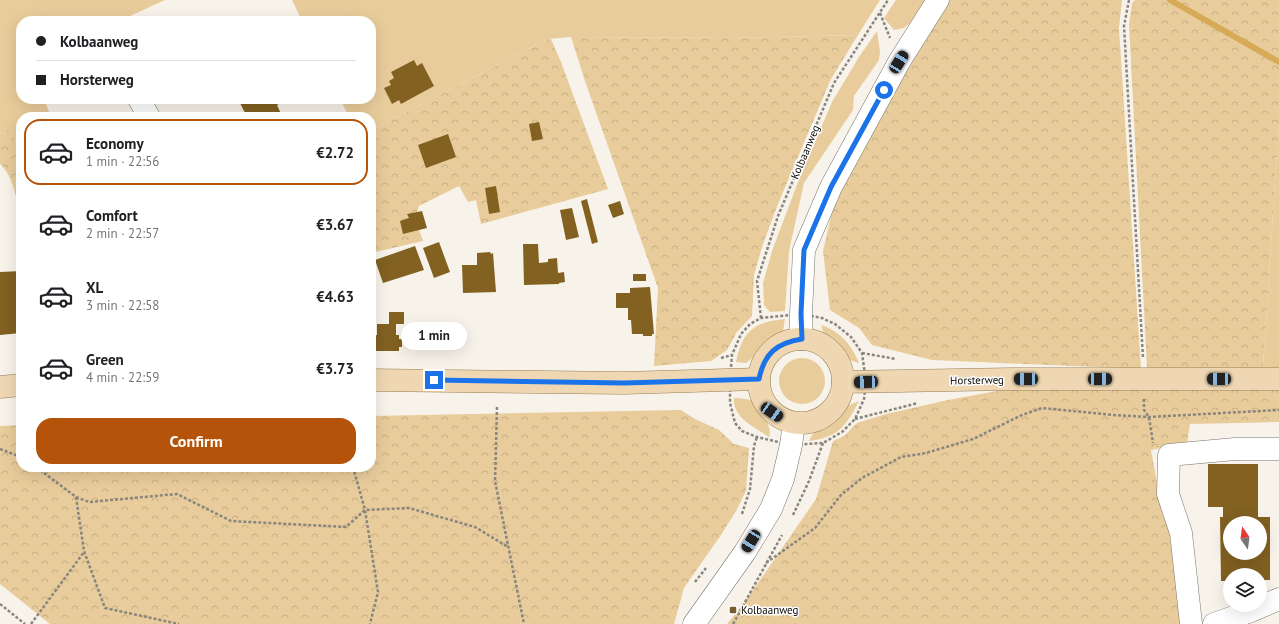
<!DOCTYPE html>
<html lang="en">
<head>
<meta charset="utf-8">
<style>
  :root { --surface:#fff; --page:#f6f6f6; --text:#202124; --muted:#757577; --line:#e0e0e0; --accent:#b45309 }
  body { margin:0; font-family:"PT Sans",sans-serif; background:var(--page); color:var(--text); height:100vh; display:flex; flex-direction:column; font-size:15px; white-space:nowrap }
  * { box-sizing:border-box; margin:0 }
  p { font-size:13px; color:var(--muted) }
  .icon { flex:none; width:22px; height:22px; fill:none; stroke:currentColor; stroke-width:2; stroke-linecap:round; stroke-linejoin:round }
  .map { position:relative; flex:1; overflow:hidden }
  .details { position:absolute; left:16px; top:112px; width:360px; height:360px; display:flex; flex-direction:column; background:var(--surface); border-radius:16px; box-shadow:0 4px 16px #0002 }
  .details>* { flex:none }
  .guide { position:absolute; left:16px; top:16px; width:360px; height:88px; border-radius:16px; box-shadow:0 4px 16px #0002; display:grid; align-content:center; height:88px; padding:0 20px; background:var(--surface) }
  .needle { width:26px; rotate:346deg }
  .fabs { position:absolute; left:1223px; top:516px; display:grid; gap:8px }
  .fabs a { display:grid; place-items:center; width:44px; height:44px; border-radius:50%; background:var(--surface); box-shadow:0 4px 16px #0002; font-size:20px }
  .end { position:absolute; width:18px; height:18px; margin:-9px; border:5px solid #1a73e8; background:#fff; box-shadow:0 0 0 2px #fff }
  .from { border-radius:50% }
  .bubble { position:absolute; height:28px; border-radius:14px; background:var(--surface); box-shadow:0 4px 16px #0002; font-size:13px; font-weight:700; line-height:28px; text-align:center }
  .car { position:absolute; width:12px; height:24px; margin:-12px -6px; border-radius:5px; box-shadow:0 0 3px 1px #0007; background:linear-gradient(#222 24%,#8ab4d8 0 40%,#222 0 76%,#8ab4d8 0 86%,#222 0) }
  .guide b { display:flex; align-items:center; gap:14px; height:38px; font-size:15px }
  .guide b+b { border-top:1px solid var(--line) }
  .guide i { width:10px; height:10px; background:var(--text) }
  ul { padding:7px 0 0; list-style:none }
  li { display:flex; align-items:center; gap:12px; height:66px; margin:0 8px 6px; padding:0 12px; border:2px solid transparent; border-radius:16px }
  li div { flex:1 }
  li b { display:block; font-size:15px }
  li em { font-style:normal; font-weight:700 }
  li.on { border-color:var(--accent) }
  li>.icon { width:36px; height:36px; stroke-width:1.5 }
  .cta { display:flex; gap:8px; margin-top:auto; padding:8px 20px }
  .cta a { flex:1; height:46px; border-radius:16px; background:var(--accent); color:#fff; font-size:16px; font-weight:700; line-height:46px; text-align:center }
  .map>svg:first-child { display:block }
  .green { fill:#e9cc9b }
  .forest { fill:url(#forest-crowns) }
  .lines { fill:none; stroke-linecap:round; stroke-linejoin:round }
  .stream { stroke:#d7aa58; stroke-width:6 }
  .building { fill:#826121; fill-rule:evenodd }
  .minor-casing { stroke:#79746c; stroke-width:23 }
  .major-casing { stroke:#977f55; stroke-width:23 }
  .path { stroke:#89857f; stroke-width:2.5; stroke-dasharray:3 2; stroke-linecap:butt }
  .minor { stroke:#fff; stroke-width:22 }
  .major { stroke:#eed7b2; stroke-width:22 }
  .route { stroke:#1a73e8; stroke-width:5 }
  .poi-dot { fill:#765c2e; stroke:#fff; stroke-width:1.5 }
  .labels { text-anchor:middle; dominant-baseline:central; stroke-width:3; stroke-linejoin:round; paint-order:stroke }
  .street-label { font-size:11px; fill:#0d0b08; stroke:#fff }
  .poi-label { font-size:11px; fill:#0d0b08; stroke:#fff; text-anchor:start }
</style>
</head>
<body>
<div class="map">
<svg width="1279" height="624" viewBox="0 0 1279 624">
  <defs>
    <pattern id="forest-crowns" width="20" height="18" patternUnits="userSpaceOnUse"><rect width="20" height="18" fill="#e9cc9b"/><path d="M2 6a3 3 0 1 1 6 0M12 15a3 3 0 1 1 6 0" fill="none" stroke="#c7ae84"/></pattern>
  </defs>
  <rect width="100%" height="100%" fill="#f8f3ea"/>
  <!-- green -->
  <g class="green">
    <polygon points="0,0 165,0 119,21 21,21 21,99 44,99 51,117 21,117 21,158 11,130 0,133"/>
    <polygon points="292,0 880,0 858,35 735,38 571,37 548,39 371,130 371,117 349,117 340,99 371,99 371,21 302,21"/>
    <polygon points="896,0 925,0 910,23 904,28 894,30 884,18"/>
    <polygon points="877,31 880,51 879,60 854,96 853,110 804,183 789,251 785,311 770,312 764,305 763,283 772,251 798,182 832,102 859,57"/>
    <polygon points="1279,121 1279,368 1263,368"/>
    <path d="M785,319L783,331L773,343L746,363L736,362C742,331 754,322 785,319Z"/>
    <path d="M821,325C840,331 852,345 859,363C837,357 827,346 821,325Z"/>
    <circle cx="802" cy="381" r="23"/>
    <path d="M734,398C755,399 764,402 768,424C769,428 771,432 769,437C758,429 739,421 735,407C734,405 734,401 734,398Z"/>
    <path d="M859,401C846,426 839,437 809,441C818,421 840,408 859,401Z"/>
  </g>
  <!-- forest -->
  <g class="forest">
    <polygon points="950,0 1122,0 1119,28 1141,369 932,360 872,345 859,328 830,310 823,251 836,195 862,134 920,49"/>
    <polygon points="1135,0 1279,0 1279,121 1263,368 1147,368 1129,25 1132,3"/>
    <polygon points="858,35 831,79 778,204 763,244 754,275 752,316 737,332 727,350 711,361 654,366 658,288 586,84 571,37 735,38"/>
    <polygon points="548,39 551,39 561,62 608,189 481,224 476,200 468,202 459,186 419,206 415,218 423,241 371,253 371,130"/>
    <path d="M11,129L21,158V215C16,199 13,175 0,164V133Z"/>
    <polygon points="1013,388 1279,388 1279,422 1190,424 1187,443 1151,450 1163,515 1173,542 1183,624 727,624 747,599 816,499 833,441 844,436 857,423 886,414 948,400"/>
    <polygon points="681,410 695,419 719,430 734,444 749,448 746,491 736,511 721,535 684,588 674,624 50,624 0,584 0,426 21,425 21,467 371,467 371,416"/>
  </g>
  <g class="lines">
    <!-- stream -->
    <polyline class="stream" points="1170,0 1279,62"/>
  </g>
  <!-- building -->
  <g class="building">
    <polygon points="414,60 417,66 422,63 434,86 401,104 399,100 392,104 384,88 391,85 389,81 394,78 391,72"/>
    <polygon points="371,65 376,74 371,77"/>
    <polygon points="238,99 281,99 282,102 277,105 282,116 247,117"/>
    <polygon points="539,122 543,139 532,141 529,124"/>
    <polygon points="448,134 456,157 426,168 418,145"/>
    <polygon points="496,186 500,212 489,214 485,188"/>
    <polygon points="587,199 598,242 592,244 581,201"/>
    <polygon points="620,201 624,214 613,218 608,205"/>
    <polygon points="572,208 579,237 566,240 560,210"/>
    <polygon points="422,211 427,228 403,234 400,221 409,218 407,214"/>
    <polygon points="439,242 450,272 434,278 423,248"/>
    <polygon points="523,244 538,244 539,263 548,262 548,259 557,258 558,273 564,272 565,282 559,283 559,284 524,285"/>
    <polygon points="415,246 424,270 383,283 375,260"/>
    <polygon points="490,252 491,254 493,253 496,292 463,293 462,265 477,265 477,253"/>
    <polygon points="21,271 21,333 0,335 0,272"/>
    <rect x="633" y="274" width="13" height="7"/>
    <polygon points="650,287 654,334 652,334 652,336 643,336 643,334 632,334 631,320 628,320 628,308 616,308 616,293 630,293 630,288"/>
    <polygon points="389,312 404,312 404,324 396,324 396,335 399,335 399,339 402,339 402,347 399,347 399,351 373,351 373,336 377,335 377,324 389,324"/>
    <path d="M1208,464H1258V517H1270V580H1260V575H1230V581H1221L1220,517H1223V507H1208ZM1230,523H1260V553H1230Z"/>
  </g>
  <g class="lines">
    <!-- minor casing -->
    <g class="minor-casing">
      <g id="minor">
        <polyline points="139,99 149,117"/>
        <polyline points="801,339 801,314 804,250 831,187 899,62 938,0"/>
        <polyline points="694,624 745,552 771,509 783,479 791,445 794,423"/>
        <polyline points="1191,624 1181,533 1168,494 1169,455 1235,449 1279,449"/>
        <polyline points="1214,624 1251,611 1279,599"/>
      </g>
    </g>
    <!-- major casing -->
    <g class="major-casing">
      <g id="major">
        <circle cx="801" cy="381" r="42"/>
        <polyline points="371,380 624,383 759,379"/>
        <polyline points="843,382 1011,379 1279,379"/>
        <polyline points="0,387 21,385"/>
      </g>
    </g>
    <!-- path -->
    <g class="path">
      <polyline points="1129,0 1124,26 1143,358"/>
      <polyline points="880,13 890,38"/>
      <polygon points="801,314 822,318 835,324 851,337 862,353 866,382 864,399 855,419 842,432 823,443 791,445 757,437 742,431 735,423 730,403 730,379 732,355 741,334 750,324 761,318"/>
      <polyline points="761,318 757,281 778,216 834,83 888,0"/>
      <polyline points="862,353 896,359"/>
      <polyline points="721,358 732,355"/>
      <polyline points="1144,399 1144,410 1149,417 1153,443"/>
      <polyline points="497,407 495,481 524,624"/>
      <polyline points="855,419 918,403"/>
      <polyline points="0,449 21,457"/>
      <polyline points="36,467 76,497 89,502 177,494 231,521 346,527 365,510 409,508 475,527 508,547"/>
      <polyline points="353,467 365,510 378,592 370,624"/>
      <polyline points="76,497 84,551 105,608 179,624"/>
      <polyline points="742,514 750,489 754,446 757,437"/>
      <polyline points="793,515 809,481 823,443"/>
      <polyline points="766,563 815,528 841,495 862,478 901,457 926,453 973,439 1022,415 1042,408 1113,415 1149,417 1279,410"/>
      <polyline points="695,582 706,568"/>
      <polyline points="0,604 25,624"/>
      <polyline points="31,624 84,552"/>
      <polyline points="733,624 782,535"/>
    </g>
    <!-- minor -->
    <use href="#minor" class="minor"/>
    <!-- major -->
    <use href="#major" class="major"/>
  </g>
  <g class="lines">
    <!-- route -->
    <path class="route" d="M434,380L624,383L759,379C764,354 776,343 802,339L801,314L804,250L831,187L884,90"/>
  </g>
  <!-- markers -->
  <rect class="poi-dot" x="729" y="606" width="8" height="8" rx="2"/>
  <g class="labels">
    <!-- street labels -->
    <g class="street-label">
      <text transform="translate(805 152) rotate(-67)">Kolbaanweg</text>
      <text transform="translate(977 380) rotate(-1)">Horsterweg</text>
    </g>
    <!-- poi labels -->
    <g class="poi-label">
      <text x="741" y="610">Kolbaanweg</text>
    </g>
  </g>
</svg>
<div class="fabs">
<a><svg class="needle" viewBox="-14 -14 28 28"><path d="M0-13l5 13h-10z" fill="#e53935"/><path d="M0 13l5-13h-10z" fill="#757577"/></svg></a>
<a><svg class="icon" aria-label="layers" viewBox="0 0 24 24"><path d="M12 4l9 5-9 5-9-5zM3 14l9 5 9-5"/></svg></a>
</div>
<i class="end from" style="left:884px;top:90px"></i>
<i class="end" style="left:434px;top:380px"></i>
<div class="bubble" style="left:401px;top:322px;width:66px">1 min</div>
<i class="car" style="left:899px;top:62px;rotate:32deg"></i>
<i class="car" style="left:1026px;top:379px;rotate:270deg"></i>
<i class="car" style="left:1100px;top:379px;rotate:90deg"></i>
<i class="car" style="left:1219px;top:379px;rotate:270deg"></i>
<i class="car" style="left:866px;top:382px;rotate:268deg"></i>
<i class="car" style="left:772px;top:412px;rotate:124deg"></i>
<i class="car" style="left:751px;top:541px;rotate:212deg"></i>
<div class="guide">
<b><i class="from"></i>Kolbaanweg</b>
<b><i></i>Horsterweg</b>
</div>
<section class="details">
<ul>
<li class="on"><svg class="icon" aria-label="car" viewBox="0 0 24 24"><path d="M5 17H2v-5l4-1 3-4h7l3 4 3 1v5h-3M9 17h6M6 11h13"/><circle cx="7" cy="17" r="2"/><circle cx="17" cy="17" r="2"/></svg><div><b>Economy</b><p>1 min · 22:56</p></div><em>€2.72</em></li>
<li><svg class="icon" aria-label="car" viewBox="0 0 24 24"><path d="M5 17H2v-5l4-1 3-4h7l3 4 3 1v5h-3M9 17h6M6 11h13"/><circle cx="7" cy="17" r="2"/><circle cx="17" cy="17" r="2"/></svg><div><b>Comfort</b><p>2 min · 22:57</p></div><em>€3.67</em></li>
<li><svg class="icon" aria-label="car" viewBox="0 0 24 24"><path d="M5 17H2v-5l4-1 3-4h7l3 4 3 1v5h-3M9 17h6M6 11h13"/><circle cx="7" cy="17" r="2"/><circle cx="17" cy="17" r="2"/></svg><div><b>XL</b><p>3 min · 22:58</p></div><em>€4.63</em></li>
<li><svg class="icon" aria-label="car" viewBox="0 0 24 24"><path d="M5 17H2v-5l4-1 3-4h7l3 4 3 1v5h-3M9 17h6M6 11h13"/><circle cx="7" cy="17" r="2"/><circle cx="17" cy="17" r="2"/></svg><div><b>Green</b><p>4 min · 22:59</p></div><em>€3.73</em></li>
</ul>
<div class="cta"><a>Confirm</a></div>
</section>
</div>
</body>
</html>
